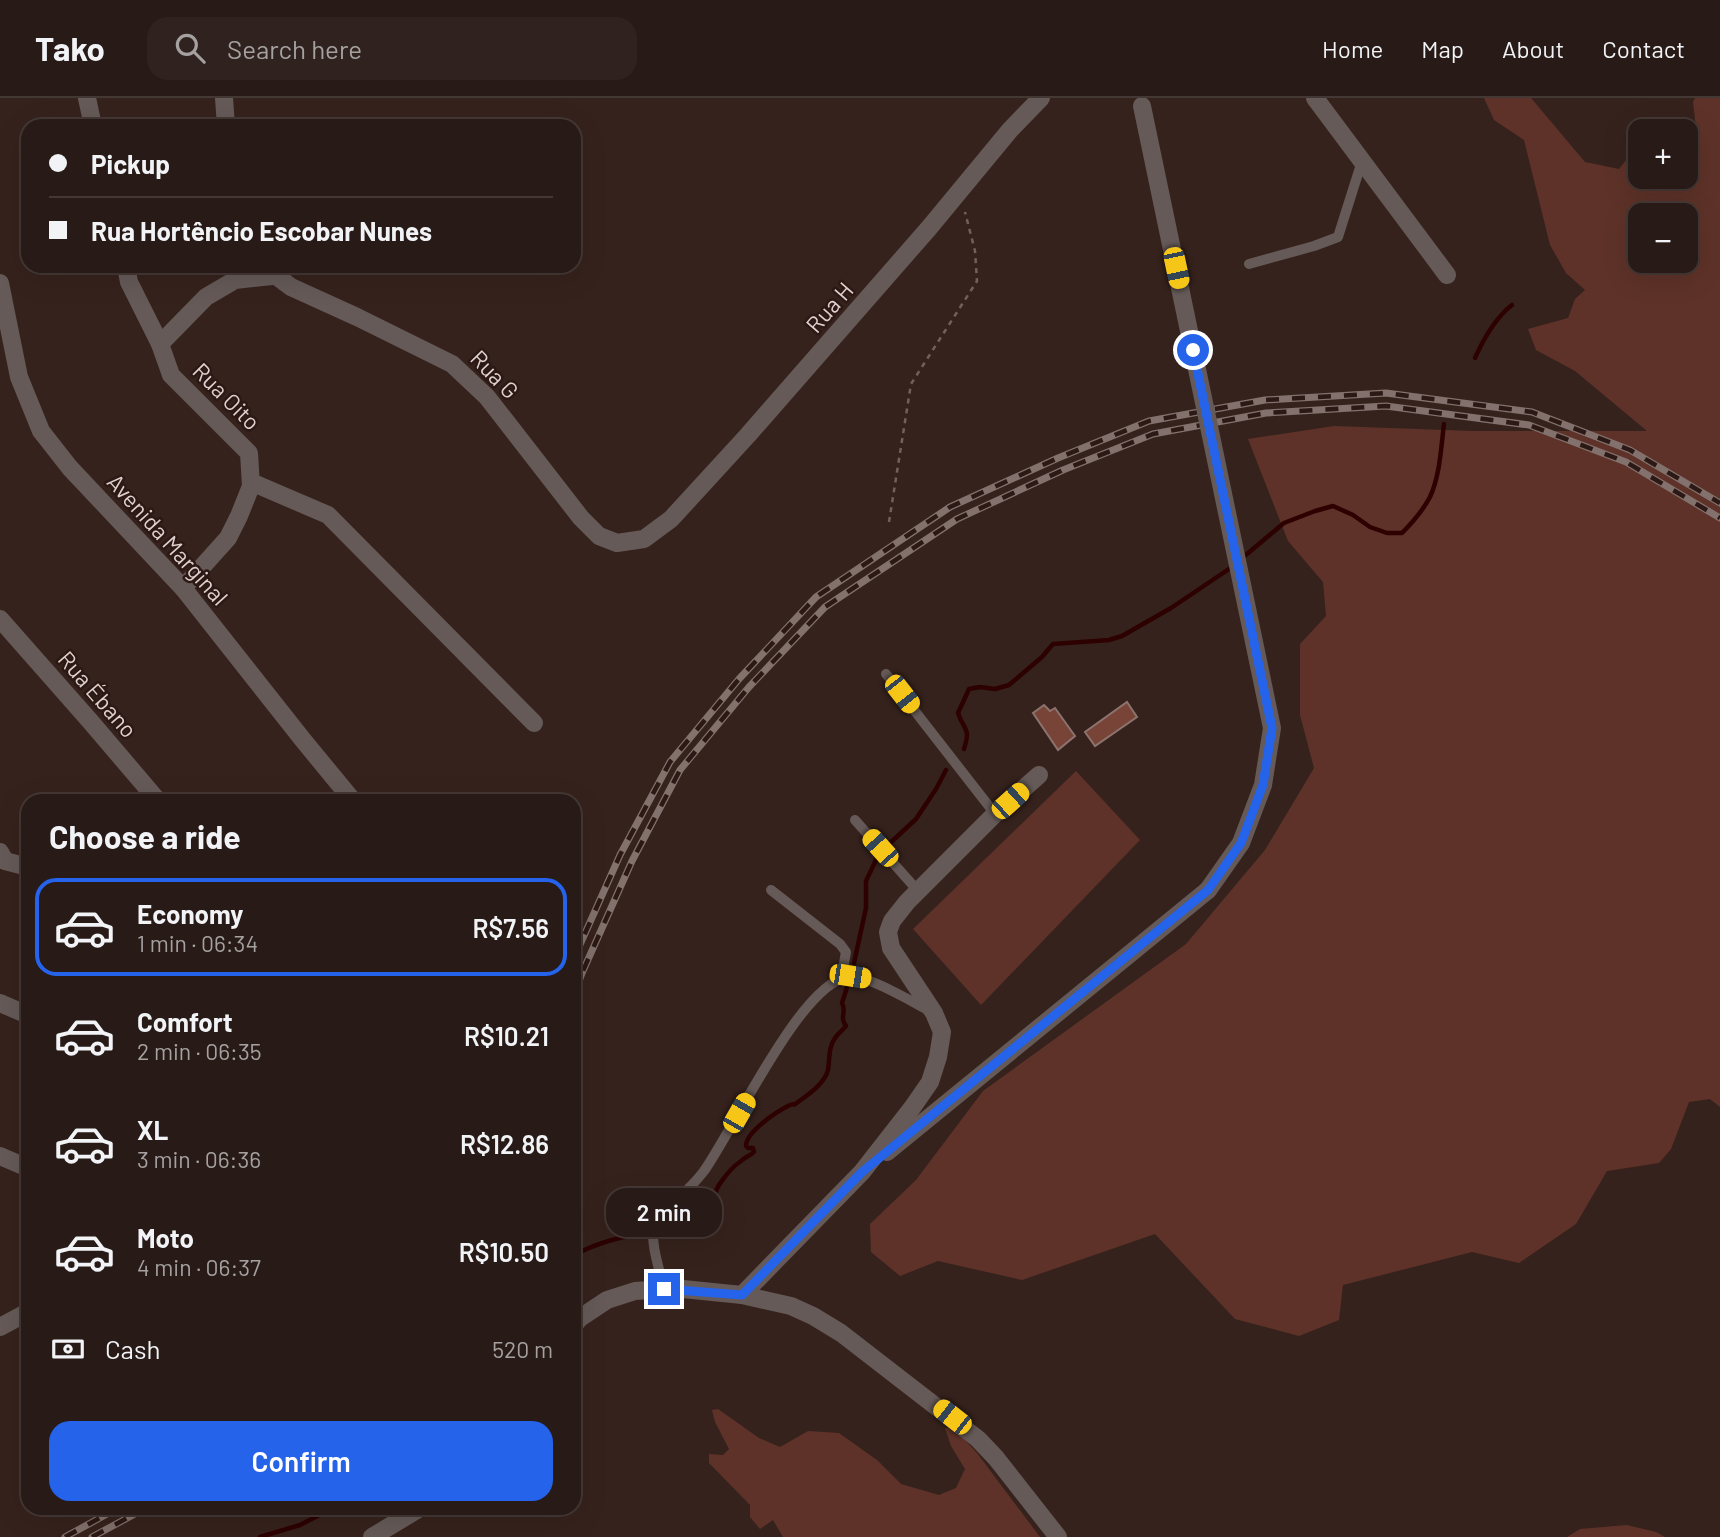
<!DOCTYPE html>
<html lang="en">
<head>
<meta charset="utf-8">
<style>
  :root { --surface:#281a16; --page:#30231f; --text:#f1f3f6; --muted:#a5a1a1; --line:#443835; --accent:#2563eb }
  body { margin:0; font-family:Barlow,sans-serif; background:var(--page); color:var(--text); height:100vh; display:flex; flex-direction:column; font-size:26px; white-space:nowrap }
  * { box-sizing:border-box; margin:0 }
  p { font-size:23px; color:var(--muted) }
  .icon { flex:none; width:38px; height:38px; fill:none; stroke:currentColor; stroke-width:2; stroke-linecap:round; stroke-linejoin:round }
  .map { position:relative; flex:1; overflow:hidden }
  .drawer { position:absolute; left:21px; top:696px; width:560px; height:721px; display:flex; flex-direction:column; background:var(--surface); border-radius:21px; box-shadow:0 7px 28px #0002,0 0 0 2px var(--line) }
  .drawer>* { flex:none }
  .top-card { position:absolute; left:21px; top:21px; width:560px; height:154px; border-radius:21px; box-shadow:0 7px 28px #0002,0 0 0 2px var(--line); display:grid; align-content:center; height:154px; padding:0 28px; background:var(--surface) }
  .buttons { position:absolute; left:1628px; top:21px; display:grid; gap:14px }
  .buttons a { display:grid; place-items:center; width:70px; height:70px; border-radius:14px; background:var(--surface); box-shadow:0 7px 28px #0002,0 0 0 2px var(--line); font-size:35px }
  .end { position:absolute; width:32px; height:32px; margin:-16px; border:9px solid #2563eb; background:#fff; box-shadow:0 0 0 4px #fff }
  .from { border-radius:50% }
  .bubble { position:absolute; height:49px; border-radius:21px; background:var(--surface); box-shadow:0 7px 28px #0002,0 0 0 2px var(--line); font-size:23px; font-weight:600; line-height:49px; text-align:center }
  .car { position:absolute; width:21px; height:42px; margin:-21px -10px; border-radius:9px; box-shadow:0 0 5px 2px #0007; background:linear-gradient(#f5c518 24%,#345 0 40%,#f5c518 0 76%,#345 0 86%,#f5c518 0) }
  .top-card b { display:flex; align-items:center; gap:24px; height:66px; font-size:26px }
  .top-card b+b { border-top:2px solid var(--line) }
  .top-card i { width:18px; height:18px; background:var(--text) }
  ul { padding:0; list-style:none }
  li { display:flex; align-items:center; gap:21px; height:98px; margin:0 14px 10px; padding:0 14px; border:4px solid transparent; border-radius:21px }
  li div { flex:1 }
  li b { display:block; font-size:26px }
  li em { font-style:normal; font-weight:600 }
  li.on { border-color:var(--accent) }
  li>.icon { width:63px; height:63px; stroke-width:1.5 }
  h2 { padding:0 28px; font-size:32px; line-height:84px }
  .pay { display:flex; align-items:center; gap:18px; height:77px; padding:0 28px; font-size:26px }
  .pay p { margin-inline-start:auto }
  .action { display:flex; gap:14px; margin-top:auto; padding:14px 28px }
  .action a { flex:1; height:80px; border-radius:21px; background:var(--accent); color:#fff; font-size:28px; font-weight:600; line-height:80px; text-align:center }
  header { display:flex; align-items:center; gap:42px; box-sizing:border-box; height:98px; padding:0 35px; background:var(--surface); border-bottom:2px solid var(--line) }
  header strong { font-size:33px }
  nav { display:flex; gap:38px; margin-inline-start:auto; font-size:24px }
  .search { width:490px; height:63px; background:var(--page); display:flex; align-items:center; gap:18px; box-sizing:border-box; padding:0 24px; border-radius:21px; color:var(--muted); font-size:26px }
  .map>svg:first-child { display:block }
  .green { fill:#5e3228; fill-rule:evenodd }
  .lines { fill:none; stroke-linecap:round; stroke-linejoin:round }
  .stream { stroke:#2d0100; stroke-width:4.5 }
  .building { fill:#784438; stroke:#8c736d; stroke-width:2 }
  .path { stroke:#72605b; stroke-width:2.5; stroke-dasharray:5 5; stroke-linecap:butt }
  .service { stroke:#655a57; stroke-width:10 }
  .minor { stroke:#655a57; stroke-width:18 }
  .rail-casing { stroke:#82716d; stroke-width:7 }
  .rail { stroke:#2c1814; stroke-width:4.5; stroke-dasharray:13; stroke-linecap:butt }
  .minor-bridge { stroke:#655a57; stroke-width:18 }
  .route { stroke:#2563eb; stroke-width:9 }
  .labels { text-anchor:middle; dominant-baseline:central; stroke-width:5; stroke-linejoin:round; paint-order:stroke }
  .street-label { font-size:23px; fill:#dfd1ce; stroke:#2c1814 }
</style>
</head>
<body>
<header>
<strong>Tako</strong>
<div class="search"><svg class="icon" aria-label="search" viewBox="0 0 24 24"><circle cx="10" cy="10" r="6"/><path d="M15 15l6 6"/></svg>Search here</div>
<nav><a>Home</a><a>Map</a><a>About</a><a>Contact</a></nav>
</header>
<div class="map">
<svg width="1720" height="1439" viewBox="0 0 1720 1439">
  <rect width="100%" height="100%" fill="#36221d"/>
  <!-- green -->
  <g class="green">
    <path d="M1484,0H1531L1585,64L1619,71L1635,51L1640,48V79H1685V50L1691,52L1697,39L1693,4L1695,0H1720V1009L1710,1001L1689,1004L1671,1051L1659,1065L1607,1073L1576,1126L1519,1165L1472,1154L1343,1187L1339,1222L1299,1238L1235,1221L1155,1136L1022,1182L938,1163L900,1178L871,1154L870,1126L916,1082L983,993L1186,846L1265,752L1314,670L1300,617V546L1326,518L1323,484L1288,443L1248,341L1334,328L1472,333H1647L1575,273L1536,252L1528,231L1568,220L1575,201L1585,192L1566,175L1550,147L1524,42L1494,22ZM1640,117H1685V163H1640Z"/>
    <polygon points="1076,673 1140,742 981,907 913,831"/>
    <polygon points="718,1311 759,1340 780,1349 808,1333 839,1335 877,1362 901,1386 939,1397 956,1390 965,1371 951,1348 945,1330 954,1330 977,1355 1040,1439 783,1439 773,1422 760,1431 750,1419 750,1407 709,1365 709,1356 723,1357 729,1351 715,1324 712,1312"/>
    <polygon points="1627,1427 1656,1434 1665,1439 1567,1439 1580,1431"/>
  </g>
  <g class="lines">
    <!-- stream -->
    <g class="stream">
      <path d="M1475,260C1484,240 1495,220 1512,207"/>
      <path d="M1241,461L1284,425L1315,413L1333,408L1353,417L1370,429L1387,435H1402C1412,425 1423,412 1430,399C1440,377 1441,350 1444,326"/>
      <path d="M964,651C971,629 964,633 958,615L969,591L980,589L995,591L1009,587L1042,559L1053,546L1109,542L1122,538L1171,510L1232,469"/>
      <polyline points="888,747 916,721 936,691 946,672"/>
      <polyline points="854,865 866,810 866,783 876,762"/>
      <path d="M574,1157C597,1145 626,1137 652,1135C666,1134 688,1139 700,1130C714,1120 710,1101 719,1087C725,1078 732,1069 741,1063C745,1059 750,1058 754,1054L753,1050H748L746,1048C746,1034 776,1014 788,1008C798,1003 790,1010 798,1004C809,996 825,985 828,972C830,961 828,950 835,940C838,935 843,932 846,928C839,919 847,914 842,905L849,883"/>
      <polyline points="260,1439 300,1427 333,1410"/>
    </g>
  </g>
  <!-- building -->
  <g class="building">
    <polygon points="1127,604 1137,619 1095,648 1085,634"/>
    <polygon points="1044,607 1050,613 1055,610 1075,638 1058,652 1033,615"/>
  </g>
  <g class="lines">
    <!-- path -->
    <polyline class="path" points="889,424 911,286 977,183 975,153 965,114"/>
    <!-- service -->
    <g class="service">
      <polyline points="1249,166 1314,148 1338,139 1362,63"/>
      <polyline points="886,576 995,716"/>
      <polyline points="855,722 918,793"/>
      <polyline points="771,792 840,846 846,854 844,865 845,879"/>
      <path d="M664,1191C660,1173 650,1145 654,1128C657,1114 681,1100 690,1089C695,1084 700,1078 704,1073C734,1031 800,887 847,879C865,875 912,904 930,913"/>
    </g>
    <!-- minor -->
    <g class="minor">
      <polyline points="87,0 93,28"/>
      <polyline points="224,0 226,28"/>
      <polyline points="1315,0 1447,177"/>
      <polyline points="126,168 129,184 160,246 171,277 249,355 251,388 239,418 228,440 183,490"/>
      <polyline points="253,168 275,177 291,189 357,219 452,266 487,299 581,420 599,438 617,445 644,441 671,421 748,337 929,130 1010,32 1041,0"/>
      <polyline points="0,185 19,279 41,333 70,370 183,490 303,642 354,704"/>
      <polyline points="160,246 206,199 235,182 272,178"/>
      <polyline points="251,384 328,417 534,625"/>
      <polyline points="0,521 90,623 159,704"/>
      <polyline points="0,754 5,763 28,769"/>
      <polyline points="0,905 28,917"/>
      <polyline points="887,1054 1208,792"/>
      <polyline points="0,1058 28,1070"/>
      <polyline points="742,1197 862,1074 912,1010 930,984 938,959 942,934 934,915 891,850 888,834 892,823 907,804 995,716 1039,677"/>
      <polyline points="574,1227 580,1220 607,1202 635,1193 664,1191 683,1191 742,1197 791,1208 813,1218 841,1235 978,1341 996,1360 1058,1439"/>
      <polyline points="0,1229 28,1214"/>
      <polyline points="372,1439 420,1410"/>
    </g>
    <!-- rail casing -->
    <g class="rail-casing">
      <g id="rail">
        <polyline points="574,860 620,757 670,664 739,581 816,499 950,409 1058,360 1149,323 1265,302 1386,295 1532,314 1630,352 1720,405"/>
        <polyline points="574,897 582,875 632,763 680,672 749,589 825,509 957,421 1063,372 1153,336 1266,315 1386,308 1529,327 1626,364 1720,420"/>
        <polyline points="65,1439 118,1410"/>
        <polyline points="92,1439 146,1410"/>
      </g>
    </g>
    <!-- rail -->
    <use href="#rail" class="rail"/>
    <!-- minor-bridge -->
    <polyline class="minor-bridge" points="1142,8 1272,630 1263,687 1241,745 1208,792"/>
  </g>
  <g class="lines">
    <!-- route -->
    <polyline class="route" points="664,1191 742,1197 862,1074 1208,792 1241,745 1263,687 1272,630 1193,252"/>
  </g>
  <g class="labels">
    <!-- street labels -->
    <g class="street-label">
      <text transform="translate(829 209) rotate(-49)">Rua H</text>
      <text transform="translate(495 276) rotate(46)">Rua G</text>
      <text transform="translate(227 298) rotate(45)">Rua Oito</text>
      <text transform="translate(168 441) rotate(48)">Avenida Marginal</text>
      <text transform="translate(98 596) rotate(49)">Rua Ébano</text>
    </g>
  </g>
</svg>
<div class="buttons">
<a>+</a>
<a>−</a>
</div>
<i class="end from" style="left:1193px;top:252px"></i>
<i class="end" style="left:664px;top:1191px"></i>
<div class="bubble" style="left:606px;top:1090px;width:116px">2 min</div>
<i class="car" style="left:1176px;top:170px;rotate:168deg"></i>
<i class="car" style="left:902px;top:596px;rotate:142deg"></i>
<i class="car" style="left:1010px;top:703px;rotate:48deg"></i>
<i class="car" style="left:880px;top:750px;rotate:318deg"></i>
<i class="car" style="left:850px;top:878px;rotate:99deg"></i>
<i class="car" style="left:739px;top:1015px;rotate:30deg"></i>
<i class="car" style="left:952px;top:1319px;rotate:308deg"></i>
<div class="top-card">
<b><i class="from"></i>Pickup</b>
<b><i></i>Rua Hortêncio Escobar Nunes</b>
</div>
<section class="drawer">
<h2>Choose a ride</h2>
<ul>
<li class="on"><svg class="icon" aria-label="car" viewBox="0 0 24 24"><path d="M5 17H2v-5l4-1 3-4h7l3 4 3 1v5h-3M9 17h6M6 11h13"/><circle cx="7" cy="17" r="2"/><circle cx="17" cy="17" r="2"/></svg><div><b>Economy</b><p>1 min · 06:34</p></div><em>R$7.56</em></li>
<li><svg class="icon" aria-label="car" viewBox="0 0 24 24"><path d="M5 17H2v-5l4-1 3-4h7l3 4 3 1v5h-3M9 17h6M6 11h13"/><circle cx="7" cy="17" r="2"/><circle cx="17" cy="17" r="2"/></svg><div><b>Comfort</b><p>2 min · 06:35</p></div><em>R$10.21</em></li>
<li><svg class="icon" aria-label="car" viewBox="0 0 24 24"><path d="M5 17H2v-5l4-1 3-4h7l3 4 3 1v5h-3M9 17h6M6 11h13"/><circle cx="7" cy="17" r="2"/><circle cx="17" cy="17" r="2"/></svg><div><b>XL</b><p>3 min · 06:36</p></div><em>R$12.86</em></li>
<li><svg class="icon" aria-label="car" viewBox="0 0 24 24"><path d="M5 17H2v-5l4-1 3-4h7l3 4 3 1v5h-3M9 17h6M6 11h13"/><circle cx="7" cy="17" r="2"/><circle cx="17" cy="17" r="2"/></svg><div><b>Moto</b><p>4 min · 06:37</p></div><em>R$10.50</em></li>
</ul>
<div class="pay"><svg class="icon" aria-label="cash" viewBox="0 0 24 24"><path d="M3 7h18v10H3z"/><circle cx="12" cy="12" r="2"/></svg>Cash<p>520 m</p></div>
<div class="action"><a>Confirm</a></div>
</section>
</div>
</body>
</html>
